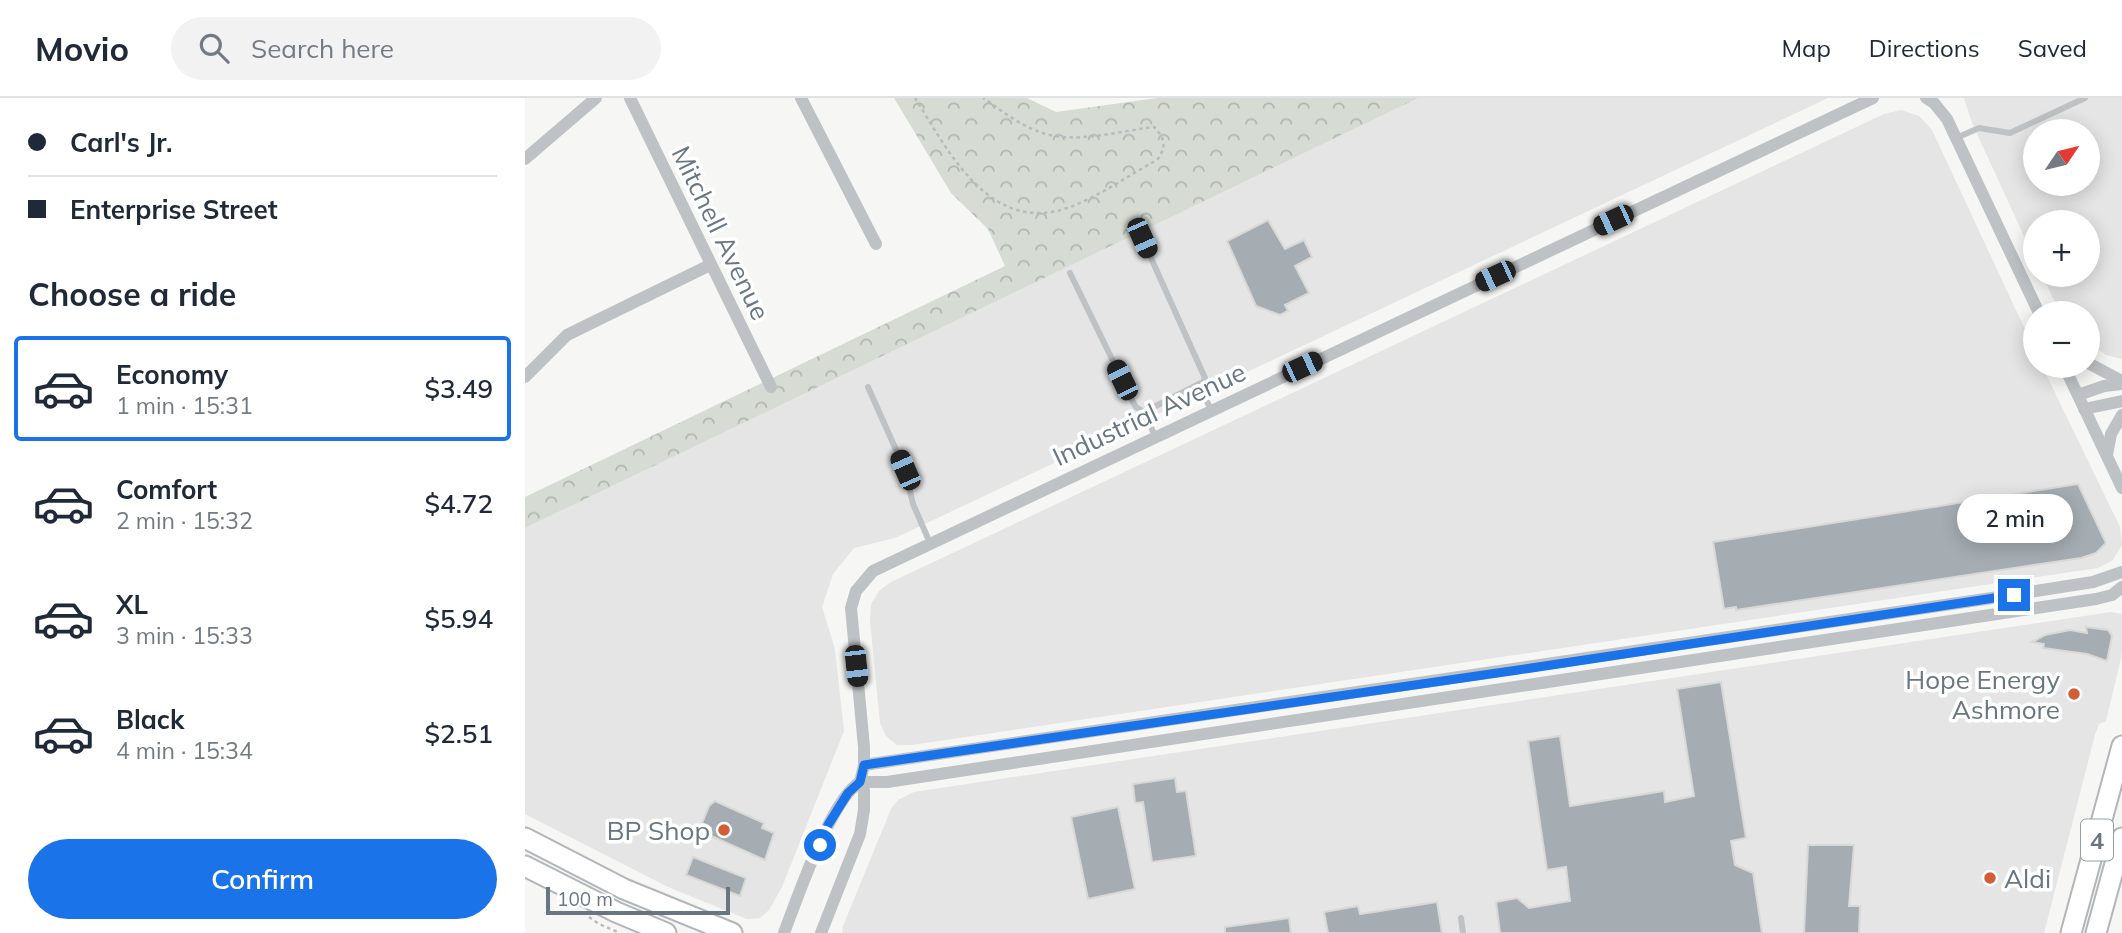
<!DOCTYPE html>
<html lang="en">
<head>
<meta charset="utf-8">
<style>
  :root { --surface:#fff; --page:#f2f2f3; --text:#1f2937; --muted:#747a83; --line:#e0e1e3; --accent:#1a73e8 }
  body { margin:0; font-family:Mulish,sans-serif; background:var(--page); color:var(--text); height:100vh; display:flex; flex-direction:column; font-size:26px; white-space:nowrap }
  * { box-sizing:border-box; margin:0 }
  p { font-size:23px; color:var(--muted) }
  .icon { flex:none; width:38px; height:38px; fill:none; stroke:currentColor; stroke-width:2; stroke-linecap:round; stroke-linejoin:round }
  .map { position:relative; flex:1; overflow:hidden }
  .details { display:flex; flex-direction:column; background:var(--surface); width:525px }
  .details>* { flex:none }
  .banner { display:grid; align-content:center; height:154px; padding:0 28px; background:var(--surface) }
  .needle { width:46px; rotate:55deg }
  .controls { position:absolute; left:1498px; top:21px; display:grid; gap:14px }
  .controls a { display:grid; place-items:center; width:77px; height:77px; border-radius:50%; background:var(--surface); box-shadow:0 4px 18px #0003; font-size:35px }
  .scale { position:absolute; left:21px; bottom:18px; width:184px; box-sizing:border-box; padding-left:7px; border:4px solid #687682; border-top:0; font-size:19px; line-height:24px; white-space:nowrap; color:#687682; -webkit-text-stroke:5px #fff; paint-order:stroke }
  .end { position:absolute; width:32px; height:32px; margin:-16px; border:9px solid #1a73e8; background:#fff; box-shadow:0 0 0 4px #fff }
  .from { border-radius:50% }
  .bubble { position:absolute; height:49px; border-radius:24px; background:var(--surface); box-shadow:0 4px 18px #0003; font-size:23px; font-weight:600; line-height:49px; text-align:center }
  .car { position:absolute; width:21px; height:42px; margin:-21px -10px; border-radius:9px; box-shadow:0 0 5px 2px #0007; background:linear-gradient(#222 24%,#8ab4d8 0 40%,#222 0 76%,#8ab4d8 0 86%,#222 0) }
  .banner b { display:flex; align-items:center; gap:24px; height:66px; font-size:26px }
  .banner b+b { border-top:2px solid var(--line) }
  .banner i { width:18px; height:18px; background:var(--text) }
  ul { padding:0; list-style:none }
  li { display:flex; align-items:center; gap:21px; height:105px; margin:0 14px 10px; padding:0 14px; border:4px solid transparent; border-radius:7px }
  li div { flex:1 }
  li b { display:block; font-size:26px }
  li em { font-style:normal; font-weight:600 }
  li.active { border-color:var(--accent) }
  li>.icon { width:63px; height:63px; stroke-width:1.5 }
  h2 { padding:0 28px; font-size:32px; line-height:84px }
  .button { display:flex; gap:14px; margin-top:auto; padding:14px 28px }
  .button a { flex:1; height:80px; border-radius:42px; background:var(--accent); color:#fff; font-size:28px; font-weight:600; line-height:80px; text-align:center }
  header { display:flex; align-items:center; gap:42px; box-sizing:border-box; height:98px; padding:0 35px; background:var(--surface); border-bottom:2px solid var(--line) }
  header strong { font-size:33px }
  nav { display:flex; gap:38px; margin-inline-start:auto; font-size:24px }
  .search { width:490px; height:63px; background:var(--page); display:flex; align-items:center; gap:18px; box-sizing:border-box; padding:0 24px; border-radius:38px; color:var(--muted); font-size:26px }
  main { display:flex; flex:1; min-height:0 }
  .map>svg:first-child { display:block }
  .built { fill:#e4e5e4; fill-rule:evenodd }
  .park { fill:url(#park-crowns) }
  .building { fill:#a6adb2; stroke:#d8d8d6; stroke-width:2 }
  .lines { fill:none; stroke-linecap:round; stroke-linejoin:round }
  .primary-casing { stroke:#b2b6b9; stroke-width:23 }
  .path { stroke:#b8bbbd; stroke-width:2.5; stroke-dasharray:3.5 3.5; stroke-linecap:butt }
  .service { stroke:#bec2c5; stroke-width:6 }
  .minor { stroke:#bec2c5; stroke-width:12 }
  .primary { stroke:#fff; stroke-width:19 }
  .route { stroke:#1a73e8; stroke-width:9 }
  .poi-dot { fill:#d35d37; stroke:#fff; stroke-width:2.5 }
  .labels { text-anchor:middle; dominant-baseline:central; stroke-width:7; stroke-linejoin:round; paint-order:stroke }
  .shield { fill:#fff; stroke:#959fa8; stroke-width:2 }
  .shield-label { font-size:24px; font-weight:bold; fill:#687682 }
  .street-label { font-size:26px; fill:#687682; stroke:#fff }
  .poi-label { font-size:26px; fill:#687682; stroke:#fff; text-anchor:end }
</style>
</head>
<body>
<header>
<strong>Movio</strong>
<div class="search"><svg class="icon" aria-label="search" viewBox="0 0 24 24"><circle cx="10" cy="10" r="6"/><path d="M15 15l6 6"/></svg>Search here</div>
<nav><a>Map</a><a>Directions</a><a>Saved</a></nav>
</header>
<main>
<section class="details">
<div class="banner">
<b><i class="from"></i>Carl's Jr.</b>
<b><i></i>Enterprise Street</b>
</div>
<h2>Choose a ride</h2>
<ul>
<li class="active"><svg class="icon" aria-label="car" viewBox="0 0 24 24"><path d="M5 17H2v-5l4-1 3-4h7l3 4 3 1v5h-3M9 17h6M6 11h13"/><circle cx="7" cy="17" r="2"/><circle cx="17" cy="17" r="2"/></svg><div><b>Economy</b><p>1 min · 15:31</p></div><em>$3.49</em></li>
<li><svg class="icon" aria-label="car" viewBox="0 0 24 24"><path d="M5 17H2v-5l4-1 3-4h7l3 4 3 1v5h-3M9 17h6M6 11h13"/><circle cx="7" cy="17" r="2"/><circle cx="17" cy="17" r="2"/></svg><div><b>Comfort</b><p>2 min · 15:32</p></div><em>$4.72</em></li>
<li><svg class="icon" aria-label="car" viewBox="0 0 24 24"><path d="M5 17H2v-5l4-1 3-4h7l3 4 3 1v5h-3M9 17h6M6 11h13"/><circle cx="7" cy="17" r="2"/><circle cx="17" cy="17" r="2"/></svg><div><b>XL</b><p>3 min · 15:33</p></div><em>$5.94</em></li>
<li><svg class="icon" aria-label="car" viewBox="0 0 24 24"><path d="M5 17H2v-5l4-1 3-4h7l3 4 3 1v5h-3M9 17h6M6 11h13"/><circle cx="7" cy="17" r="2"/><circle cx="17" cy="17" r="2"/></svg><div><b>Black</b><p>4 min · 15:34</p></div><em>$2.51</em></li>
</ul>
<div class="button"><a>Confirm</a></div>
</section>
<div class="map">
<svg width="1597" height="835" viewBox="0 0 1597 835">
  <defs>
    <pattern id="park-crowns" width="20" height="18" patternUnits="userSpaceOnUse" patternTransform="scale(1.75)"><rect width="20" height="18" fill="#d6dbd3"/><path d="M2 6a3 3 0 1 1 6 0M12 15a3 3 0 1 1 6 0" fill="none" stroke="#b1b6b1"/></pattern>
  </defs>
  <rect width="100%" height="100%" fill="#f6f6f4"/>
  <!-- built -->
  <g class="built">
    <polygon points="891,0 1303,0 370,440 329,450 308,476 297,509 310,551 319,633 257,789 244,812 235,820 222,821 143,789 0,716 0,430"/>
    <path d="M1439,0H1597V261L1581,257L1563,244V215H1535L1517,177H1563V124H1510V162L1447,25ZM1510,33H1563V86H1510Z"/>
    <polygon points="1376,12 1394,18 1407,32 1510,253 1510,268 1517,268 1595,429 1597,447 1588,462 1573,470 387,647 372,647 361,638 355,625 345,523 346,506 354,493 366,484 1359,16"/>
    <polygon points="1586,514 1597,516 1597,556 1581,623 1574,626 1570,637 1519,835 317,835 318,828 366,711 373,702 389,694"/>
  </g>
  <!-- park -->
  <polygon class="park" points="369,0 502,0 531,14 632,0 893,0 0,430 0,399 480,168 463,131 426,95"/>
  <!-- building -->
  <g class="building">
    <polygon points="743,122 760,151 779,142 787,159 770,168 784,195 760,207 763,213 755,217 731,208 702,143"/>
    <polygon points="1553,386 1581,445 1571,455 1556,460 1211,512 1211,509 1199,511 1188,444"/>
    <polygon points="1561,529 1583,532 1587,538 1582,563 1562,556 1518,550 1519,546 1507,544 1520,537 1545,532 1562,535"/>
    <polygon points="1196,584 1221,740 1206,743 1210,767 1228,775 1237,835 975,835 971,804 992,800 1004,810 1045,803 1041,769 1022,772 1003,643 1035,638 1045,708 1139,693 1140,704 1169,698 1152,591"/>
    <polygon points="650,680 652,694 661,693 671,758 627,764 618,704 610,705 608,686"/>
    <polygon points="190,703 239,725 237,730 249,735 240,762 184,737 186,730 177,725 184,708"/>
    <polygon points="593,709 610,791 563,801 546,719"/>
    <polygon points="1283,747 1329,747 1324,808 1335,808 1334,835 1279,835"/>
    <polygon points="168,759 221,780 215,798 161,777"/>
    <polygon points="912,804 917,835 803,835 799,814 833,808 835,816"/>
    <polygon points="764,820 766,835 700,835 700,829"/>
  </g>
  <g class="lines">
    <!-- primary casing -->
    <g class="primary-casing">
      <g id="primary">
        <polyline points="0,740 99,791 207,835"/>
        <polyline points="0,768 91,814 141,835"/>
        <polyline points="1546,835 1597,648"/>
        <polyline points="1571,835 1597,740"/>
      </g>
    </g>
    <!-- path -->
    <g class="path">
      <path d="M390,0C421,49 460,129 532,113C565,105 602,78 632,62C642,49 640,40 629,29C593,33 550,47 515,34C494,27 476,12 458,0"/>
      <polyline points="64,819 74,826 95,835"/>
    </g>
    <!-- service -->
    <g class="service">
      <polyline points="1431,40 1454,30 1485,35 1560,0"/>
      <polyline points="545,175 608,304 611,309 619,314 678,284 680,280 617,140"/>
      <polyline points="674,286 686,312"/>
      <polyline points="343,289 380,372 388,406 405,445"/>
      <polyline points="619,314 630,338"/>
      <polyline points="936,820 938,835"/>
    </g>
    <!-- minor -->
    <g class="minor">
      <polyline points="105,0 246,289"/>
      <polyline points="276,0 351,146"/>
      <polyline points="1401,0 1409,5 1422,21 1514,215"/>
      <polyline points="0,61 71,0"/>
      <polyline points="1563,265 1597,283"/>
      <polyline points="1539,268 1597,390"/>
      <polyline points="0,279 42,237 185,167"/>
      <polyline points="1553,297 1579,288 1597,286"/>
      <polyline points="1559,311 1597,303"/>
      <polyline points="1582,357 1586,336 1597,317"/>
      <polyline points="339,667 1467,500 1568,484 1597,474"/>
      <polyline points="335,684 362,684 1571,501 1587,497 1597,489"/>
      <path d="M259,835C272,801 306,701 335,684"/>
      <polyline points="296,835 335,736 339,712 339,693 335,684 339,667 339,649 326,510 331,493 348,473 1348,0"/>
    </g>
    <!-- primary -->
    <use href="#primary" class="primary"/>
  </g>
  <g class="lines">
    <!-- route -->
    <polyline class="route" points="295,747 303,727 323,695 335,684 339,667 993,572 1489,497"/>
  </g>
  <!-- markers -->
  <g class="poi-dot">
    <circle cx="1549" cy="596" r="7"/>
    <circle cx="199" cy="732" r="7"/>
    <circle cx="1465" cy="780" r="7"/>
  </g>
  <g class="labels">
    <!-- shield labels -->
    <rect class="shield" x="1556" y="721.5" width="32" height="41" rx="5"/>
    <g class="shield-label">
      <text x="1572" y="742">4</text>
    </g>
    <!-- street labels -->
    <g class="street-label">
      <text transform="translate(196 135) rotate(64)">Mitchell Avenue</text>
      <text transform="translate(624 316) rotate(-25)">Industrial Avenue</text>
    </g>
    <!-- poi labels -->
    <g class="poi-label">
      <text x="1535" y="581">Hope Energy<tspan x="1535" dy="30">Ashmore</tspan></text>
      <text x="185" y="732">BP Shop</text>
      <text x="1479" y="780" text-anchor="start">Aldi</text>
    </g>
  </g>
</svg>
<div class="controls">
<a><svg class="needle" viewBox="-14 -14 28 28"><path d="M0-13l5 13h-10z" fill="#e53935"/><path d="M0 13l5-13h-10z" fill="#747a83"/></svg></a>
<a>+</a>
<a>−</a>
</div>
<div class="scale">100 m</div>
<i class="end from" style="left:295px;top:747px"></i>
<i class="end" style="left:1489px;top:497px"></i>
<div class="bubble" style="left:1432px;top:396px;width:116px">2 min</div>
<i class="car" style="left:1088px;top:122px;rotate:245deg"></i>
<i class="car" style="left:617px;top:140px;rotate:156deg"></i>
<i class="car" style="left:970px;top:178px;rotate:245deg"></i>
<i class="car" style="left:777px;top:269px;rotate:65deg"></i>
<i class="car" style="left:597px;top:282px;rotate:334deg"></i>
<i class="car" style="left:380px;top:372px;rotate:336deg"></i>
<i class="car" style="left:331px;top:568px;rotate:174deg"></i>
</div>
</main>
</body>
</html>
